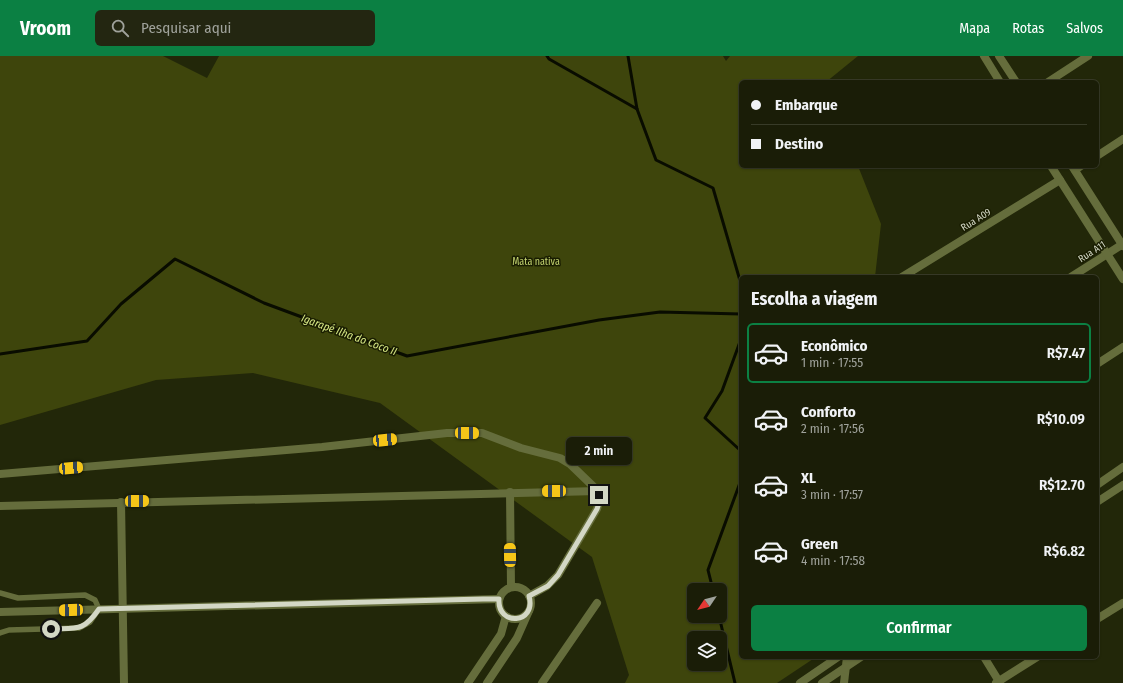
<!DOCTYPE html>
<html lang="pt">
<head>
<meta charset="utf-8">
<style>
  :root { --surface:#1a1d07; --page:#232611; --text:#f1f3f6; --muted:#9fa29b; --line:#383b28; --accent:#0b8043 }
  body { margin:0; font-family:"Fira Sans Condensed",sans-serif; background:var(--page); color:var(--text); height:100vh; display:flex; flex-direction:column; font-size:15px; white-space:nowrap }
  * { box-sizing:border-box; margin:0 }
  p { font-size:13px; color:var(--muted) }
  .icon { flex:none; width:22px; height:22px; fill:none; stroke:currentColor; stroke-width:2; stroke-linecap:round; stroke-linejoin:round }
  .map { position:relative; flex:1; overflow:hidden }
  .details { position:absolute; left:739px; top:219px; width:360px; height:384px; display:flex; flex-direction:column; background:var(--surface); border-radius:6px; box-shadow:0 1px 3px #0004,0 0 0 1px var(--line) }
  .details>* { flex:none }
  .top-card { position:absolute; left:739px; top:24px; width:360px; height:88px; border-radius:6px; box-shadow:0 1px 3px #0004,0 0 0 1px var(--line); display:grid; align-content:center; height:88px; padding:0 12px; background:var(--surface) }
  .needle { width:26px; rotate:235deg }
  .buttons { position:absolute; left:687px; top:527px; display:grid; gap:8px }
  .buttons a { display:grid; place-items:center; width:40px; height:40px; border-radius:6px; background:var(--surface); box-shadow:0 1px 3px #0004,0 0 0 1px var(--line); font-size:20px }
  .end { position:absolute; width:18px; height:18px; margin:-9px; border:5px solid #d3d7c5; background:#111; box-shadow:0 0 0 2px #111 }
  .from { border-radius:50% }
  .bubble { position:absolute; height:28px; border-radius:6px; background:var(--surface); box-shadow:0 1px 3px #0004,0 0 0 1px var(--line); font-size:13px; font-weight:600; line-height:28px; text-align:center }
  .car { position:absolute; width:12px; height:24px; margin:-12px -6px; border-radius:5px; box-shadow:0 0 3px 1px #0007; background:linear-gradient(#f5c518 24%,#345 0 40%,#f5c518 0 76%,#345 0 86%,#f5c518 0) }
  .top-card b { display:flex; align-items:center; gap:14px; height:38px; font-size:15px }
  .top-card b+b { border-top:1px solid var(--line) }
  .top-card i { width:10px; height:10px; background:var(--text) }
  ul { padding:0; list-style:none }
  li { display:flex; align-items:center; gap:12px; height:60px; margin:0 8px 6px; padding:0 4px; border:2px solid transparent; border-radius:6px }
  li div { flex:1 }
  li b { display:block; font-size:15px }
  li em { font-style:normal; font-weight:600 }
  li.current { border-color:var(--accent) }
  li>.icon { width:36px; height:36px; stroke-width:1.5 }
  h2 { padding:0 12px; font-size:18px; line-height:48px }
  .cta { display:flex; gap:8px; margin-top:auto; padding:8px 12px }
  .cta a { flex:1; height:46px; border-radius:6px; background:var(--accent); color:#fff; font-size:16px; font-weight:600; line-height:46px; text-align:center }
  header { display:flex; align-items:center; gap:24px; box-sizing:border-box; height:56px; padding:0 20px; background:var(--accent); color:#fff }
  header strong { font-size:19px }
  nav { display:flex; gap:22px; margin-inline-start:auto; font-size:14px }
  .search { width:280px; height:36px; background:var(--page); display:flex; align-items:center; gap:10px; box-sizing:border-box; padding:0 14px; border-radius:6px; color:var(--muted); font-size:15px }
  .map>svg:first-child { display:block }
  .green { fill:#3e450c; fill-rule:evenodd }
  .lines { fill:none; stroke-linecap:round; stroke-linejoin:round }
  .stream { stroke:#090c00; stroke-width:3 }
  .service { stroke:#656d3c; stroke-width:5.5 }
  .minor { stroke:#656d3c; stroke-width:8 }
  .tertiary { stroke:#656d3c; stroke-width:8 }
  .route { stroke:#d3d7c5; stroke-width:5 }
  .labels { text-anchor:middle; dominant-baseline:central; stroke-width:3; stroke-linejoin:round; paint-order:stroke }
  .street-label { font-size:10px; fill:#d3d7c5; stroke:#191d01 }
  .park-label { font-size:10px; fill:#c4d470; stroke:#191d01 }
  .water-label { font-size:11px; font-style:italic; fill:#d9ea86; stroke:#191d01 }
</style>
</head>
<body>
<header>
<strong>Vroom</strong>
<div class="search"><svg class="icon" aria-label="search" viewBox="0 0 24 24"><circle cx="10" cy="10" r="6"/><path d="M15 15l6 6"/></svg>Pesquisar aqui</div>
<nav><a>Mapa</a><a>Rotas</a><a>Salvos</a></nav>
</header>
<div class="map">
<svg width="1123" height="627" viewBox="0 0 1123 627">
  <rect width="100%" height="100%" fill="#222709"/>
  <!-- green -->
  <path class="green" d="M0,0H163L207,22L219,0H723L726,5L730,0H858L826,26H741V110H858L881,168L875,221H741V601H816L777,627H625L629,619L592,501L380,347L253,317L156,324L0,369ZM694,534H720V560H694ZM694,582H720V608H694Z"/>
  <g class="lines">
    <!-- stream -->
    <g class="stream">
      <polyline points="547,0 549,3 637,53"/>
      <polyline points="628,0 637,53 656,104 713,132 741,228"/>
      <polyline points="741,283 722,335 705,362 741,395"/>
      <polyline points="0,298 87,285 121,248 175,203 264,247 407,300 599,264 660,256 741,258"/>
      <polyline points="713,534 708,514 741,424"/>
      <polyline points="719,560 735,627"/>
    </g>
    <!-- service -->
    <polyline class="service" points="0,537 18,542 85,539 95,544 99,553 90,566 79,572 9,574 0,577"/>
    <!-- minor -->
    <g class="minor">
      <polyline points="1048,26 1088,0"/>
      <polyline points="1097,100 1123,83"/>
      <polyline points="1075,114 1081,110"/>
      <polyline points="902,221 1060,124"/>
      <polyline points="1071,221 1123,188"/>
      <polyline points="1097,308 1123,291"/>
      <polyline points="0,418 322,391 447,377 482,377 521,392 560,402 570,408 598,435"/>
      <polyline points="510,436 511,531"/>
      <polyline points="121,446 124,627"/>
      <polyline points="0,450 598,435 600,442 597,453 558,519 547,530 529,540"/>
      <circle cx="515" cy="547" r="16"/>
      <polyline points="0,556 499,543"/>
      <polyline points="1097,563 1123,547"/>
      <polyline points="984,601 1000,627"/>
      <polyline points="542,627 597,547"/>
      <polyline points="844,627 847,601"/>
      <polyline points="996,627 1037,601"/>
    </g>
    <!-- tertiary -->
    <g class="tertiary">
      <polyline points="984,0 1000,26"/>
      <polyline points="999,0 1016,26"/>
      <polyline points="1051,110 1123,223"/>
      <polyline points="1072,110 1123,190"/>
      <polyline points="1097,429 1123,411"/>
      <polyline points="1097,446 1123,429"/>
      <polyline points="468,627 501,578 506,560"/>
      <polyline points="487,627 517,582 529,555"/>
      <polyline points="800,627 838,601"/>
      <polyline points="822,627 861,601"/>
    </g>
  </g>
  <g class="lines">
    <!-- route -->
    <path class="route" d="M51,573C77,572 83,576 99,553L483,543H499C497,571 537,568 529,540L548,530L558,519L597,453L599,447V439"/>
  </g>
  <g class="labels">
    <!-- street labels -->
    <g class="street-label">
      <text transform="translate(976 164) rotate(-32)">Rua A09</text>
      <text transform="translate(1092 196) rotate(-33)">Rua A11</text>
    </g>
    <!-- park labels -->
    <g class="park-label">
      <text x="536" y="206">Mata nativa</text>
    </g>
    <!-- water labels -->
    <g class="water-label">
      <text transform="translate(349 279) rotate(20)">Igarapé Ilha do Coco II</text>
    </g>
  </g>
</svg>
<div class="buttons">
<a><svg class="needle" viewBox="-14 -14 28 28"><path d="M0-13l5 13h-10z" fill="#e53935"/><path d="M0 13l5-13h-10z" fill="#9fa29b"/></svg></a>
<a><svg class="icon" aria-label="layers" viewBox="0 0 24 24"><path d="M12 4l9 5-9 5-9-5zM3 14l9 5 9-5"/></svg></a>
</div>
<i class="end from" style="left:51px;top:573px"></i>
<i class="end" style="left:599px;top:439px"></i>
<div class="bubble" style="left:566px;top:381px;width:66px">2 min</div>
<i class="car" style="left:467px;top:377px;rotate:91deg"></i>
<i class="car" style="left:385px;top:384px;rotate:84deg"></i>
<i class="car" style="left:71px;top:412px;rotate:85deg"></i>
<i class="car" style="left:554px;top:435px;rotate:269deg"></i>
<i class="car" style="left:137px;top:445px;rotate:89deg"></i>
<i class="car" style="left:510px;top:499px;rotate:359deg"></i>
<i class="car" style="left:71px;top:554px;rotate:268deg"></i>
<div class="top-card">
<b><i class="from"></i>Embarque</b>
<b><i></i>Destino</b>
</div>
<section class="details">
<h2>Escolha a viagem</h2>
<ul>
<li class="current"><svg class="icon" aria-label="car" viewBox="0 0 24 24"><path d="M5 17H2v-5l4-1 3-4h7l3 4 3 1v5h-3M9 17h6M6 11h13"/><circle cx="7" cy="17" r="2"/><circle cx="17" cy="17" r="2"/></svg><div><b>Econômico</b><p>1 min · 17:55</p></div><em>R$7.47</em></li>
<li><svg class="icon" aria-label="car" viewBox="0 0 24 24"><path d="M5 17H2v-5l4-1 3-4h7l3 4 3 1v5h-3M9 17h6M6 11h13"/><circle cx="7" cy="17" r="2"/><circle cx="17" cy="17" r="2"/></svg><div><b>Conforto</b><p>2 min · 17:56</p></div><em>R$10.09</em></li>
<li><svg class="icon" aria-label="car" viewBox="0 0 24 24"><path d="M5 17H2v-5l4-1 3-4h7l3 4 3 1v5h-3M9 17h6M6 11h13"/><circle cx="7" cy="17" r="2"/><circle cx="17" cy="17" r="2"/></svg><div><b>XL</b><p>3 min · 17:57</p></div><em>R$12.70</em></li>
<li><svg class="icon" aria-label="car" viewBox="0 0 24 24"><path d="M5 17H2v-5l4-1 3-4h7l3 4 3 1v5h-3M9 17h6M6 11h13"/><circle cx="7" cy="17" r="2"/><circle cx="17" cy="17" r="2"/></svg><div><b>Green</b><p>4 min · 17:58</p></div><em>R$6.82</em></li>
</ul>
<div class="cta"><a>Confirmar</a></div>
</section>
</div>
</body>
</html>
